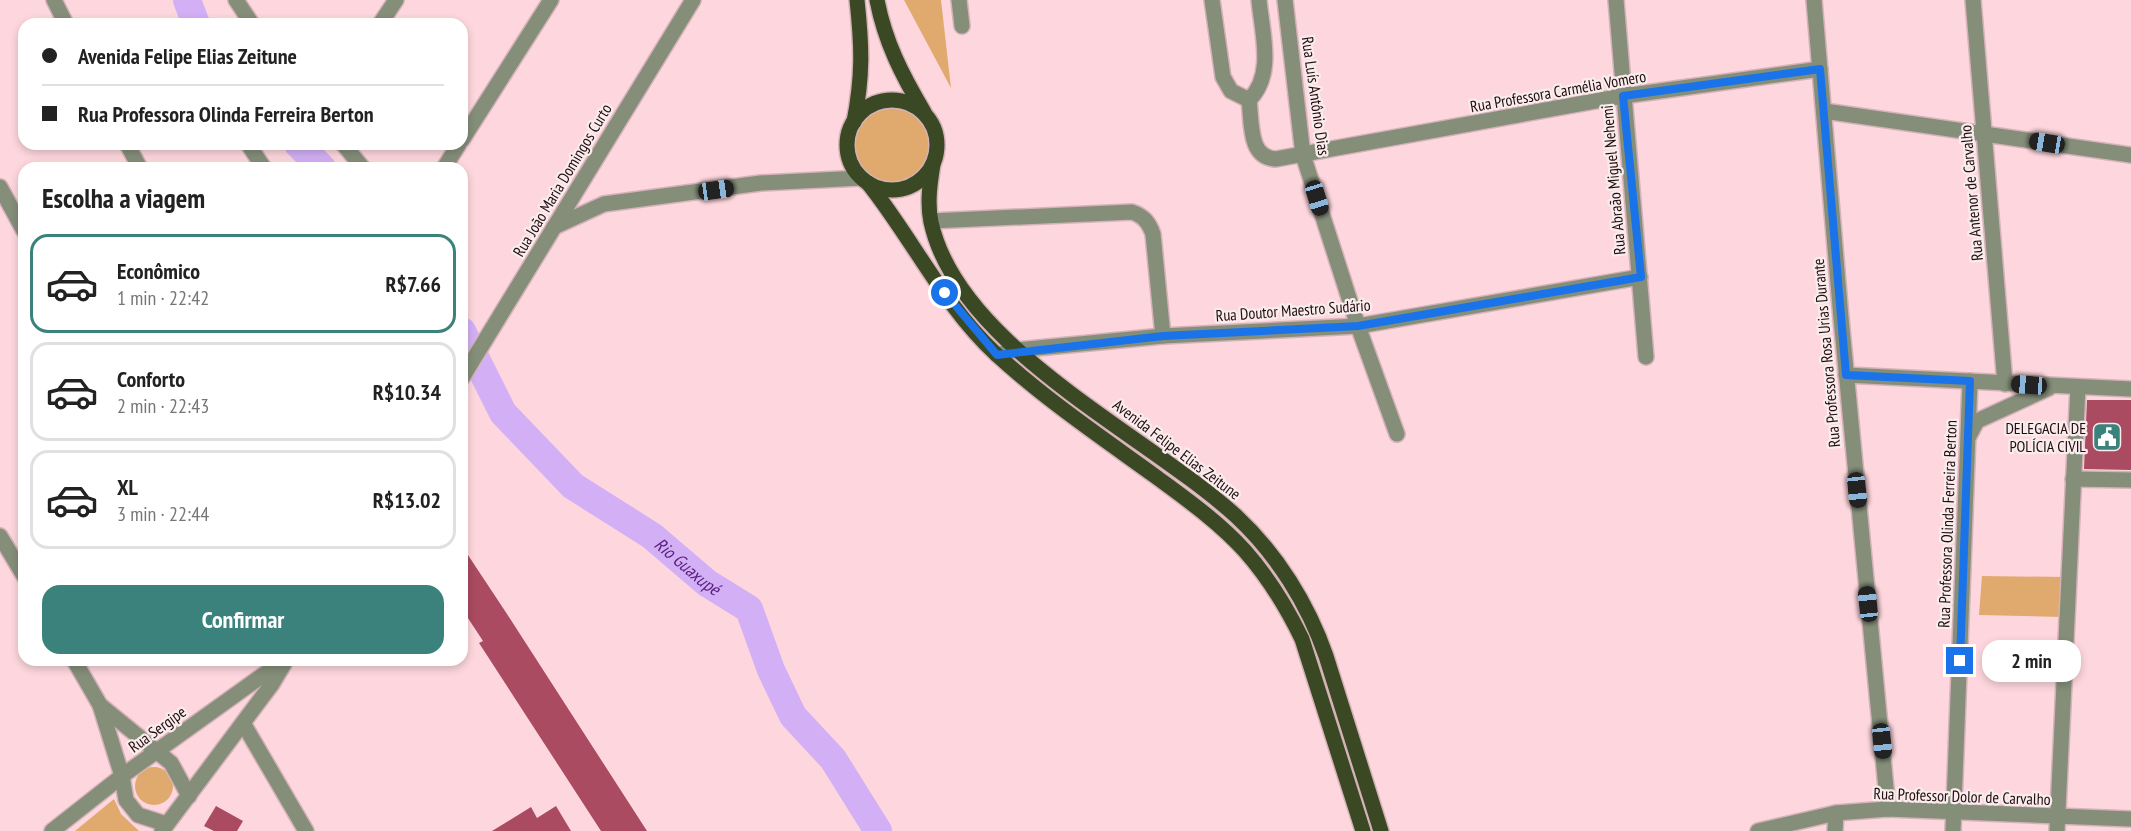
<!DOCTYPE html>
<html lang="pt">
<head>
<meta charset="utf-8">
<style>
  :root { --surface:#fff; --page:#f6f6f6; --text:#222; --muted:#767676; --line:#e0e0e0; --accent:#3b827c }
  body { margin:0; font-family:"PT Sans Narrow",sans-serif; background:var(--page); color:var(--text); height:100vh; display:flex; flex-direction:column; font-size:22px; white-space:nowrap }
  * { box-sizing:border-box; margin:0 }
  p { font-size:20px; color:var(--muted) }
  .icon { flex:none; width:33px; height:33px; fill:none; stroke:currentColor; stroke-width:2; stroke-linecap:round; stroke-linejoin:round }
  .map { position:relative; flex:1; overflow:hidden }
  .panel { position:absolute; left:18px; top:162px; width:450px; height:504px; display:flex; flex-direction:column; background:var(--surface); border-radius:18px; box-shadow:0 3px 9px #0003 }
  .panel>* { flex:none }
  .top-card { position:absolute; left:18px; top:18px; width:450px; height:132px; border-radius:18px; box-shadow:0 3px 9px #0003; display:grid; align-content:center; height:132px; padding:0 24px; background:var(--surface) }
  .end { position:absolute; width:27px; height:27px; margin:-14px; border:8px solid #1a73e8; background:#fff; box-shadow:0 0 0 3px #fff }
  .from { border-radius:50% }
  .bubble { position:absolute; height:42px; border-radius:18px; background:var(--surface); box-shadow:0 3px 9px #0003; font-size:20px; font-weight:700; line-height:42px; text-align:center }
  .car { position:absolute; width:18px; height:36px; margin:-18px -9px; border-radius:8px; box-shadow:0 0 4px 2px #0007; background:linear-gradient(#222 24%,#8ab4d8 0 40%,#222 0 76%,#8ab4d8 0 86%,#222 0) }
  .top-card b { display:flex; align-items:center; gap:21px; height:57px; font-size:22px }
  .top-card b+b { border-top:2px solid var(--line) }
  .top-card i { width:15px; height:15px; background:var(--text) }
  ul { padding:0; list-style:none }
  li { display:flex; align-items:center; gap:18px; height:99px; margin:0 12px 9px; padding:0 12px; border:3px solid var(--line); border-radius:18px }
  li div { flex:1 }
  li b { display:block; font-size:22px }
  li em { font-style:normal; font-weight:700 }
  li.active { border-color:var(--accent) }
  li>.icon { width:54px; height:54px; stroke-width:1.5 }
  h2 { padding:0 24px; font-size:27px; line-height:72px }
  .primary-button { display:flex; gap:12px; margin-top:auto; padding:12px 24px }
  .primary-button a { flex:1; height:69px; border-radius:18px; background:var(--accent); color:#fff; font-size:24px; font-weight:700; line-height:69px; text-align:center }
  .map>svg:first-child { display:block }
  .green { fill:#e0a96d }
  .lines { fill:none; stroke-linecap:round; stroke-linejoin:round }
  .river { stroke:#d3b0f5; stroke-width:28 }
  .building { fill:#aa4b61 }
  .minor-casing { stroke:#d5b2b8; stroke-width:18 }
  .major-casing { stroke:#d5b2b8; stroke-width:18 }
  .minor { stroke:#848e79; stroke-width:15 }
  .major { stroke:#3a4924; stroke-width:15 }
  .route { stroke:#1a73e8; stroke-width:8 }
  .labels { text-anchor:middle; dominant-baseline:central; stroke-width:4.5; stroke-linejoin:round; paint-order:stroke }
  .street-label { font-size:16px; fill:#210c10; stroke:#f9eced }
  .poi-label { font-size:16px; fill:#210c10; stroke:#f9eced; text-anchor:end }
  .water-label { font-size:18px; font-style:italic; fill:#5a2081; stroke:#f9eced }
</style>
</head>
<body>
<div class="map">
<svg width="2131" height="831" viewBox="0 0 2131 831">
  <rect width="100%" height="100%" fill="#fdd7dd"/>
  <!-- green -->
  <g class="green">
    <polygon points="904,0 941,0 951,88"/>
    <circle cx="892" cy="145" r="37"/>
    <polygon points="1982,576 2065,577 2062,617 1979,615"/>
    <circle cx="154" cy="786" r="19"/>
    <polygon points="114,799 121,814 139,831 75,831"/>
  </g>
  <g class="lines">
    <!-- river -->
    <g class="river">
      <polyline points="187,0 196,24"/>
      <polyline points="298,144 322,168"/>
      <path id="s1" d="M462,331L503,413L573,486L652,536L707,583L749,609L771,670L793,716L833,759L878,831"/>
    </g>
  </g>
  <!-- building -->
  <g class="building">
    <polygon points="2087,400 2131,400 2131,470 2084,469"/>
    <polygon points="462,546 507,614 647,831 601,831 479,643 483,641 462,609"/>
    <polygon points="216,806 243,821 237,831 214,831 204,826"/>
    <polygon points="556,806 571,831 492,831 531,807 537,818"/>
  </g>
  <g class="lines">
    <!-- minor casing -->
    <g class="minor-casing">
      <g id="minor">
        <polyline points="54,0 66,24"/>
        <polyline points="236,0 252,24"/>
        <polyline points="959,0 962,26"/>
        <polyline points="1212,0 1223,77 1231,91 1249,100"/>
        <polyline points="1285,0 1303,155 1358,326 1397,434"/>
        <polyline points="1616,0 1646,357"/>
        <polyline points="1814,0 1841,318 1888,809"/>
        <polyline points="1973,0 2005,384"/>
        <polyline points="380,24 396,0"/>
        <path d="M1249,100C1252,122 1248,158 1276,159L1623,96L1820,69"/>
        <path d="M1249,100C1275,75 1262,33 1259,0"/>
        <polyline points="1824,111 2131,155"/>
        <polyline points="462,140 551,0"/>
        <polyline points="127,144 140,168"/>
        <polyline points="248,144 264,168"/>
        <polyline points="343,144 363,168"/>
        <polyline points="444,168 459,144"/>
        <polyline points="0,187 24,231"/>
        <path d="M931,221L1132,212C1144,216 1149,223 1153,234L1163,336"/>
        <polyline points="554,227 604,204 761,183 861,178"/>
        <polyline points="997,355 1016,350 1163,336 1358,326 1640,277"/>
        <polyline points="1846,375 2131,389"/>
        <polyline points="462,378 693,0"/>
        <polyline points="1969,436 1977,421 2049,388"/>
        <polyline points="2073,479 2131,480"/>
        <polyline points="0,536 24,576"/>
        <polyline points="74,660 100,705 122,776 126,800 138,815 166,824"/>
        <polyline points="100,705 171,763 189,796"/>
        <polyline points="243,723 306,831"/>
        <polyline points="52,831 122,776 284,660"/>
        <polyline points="162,831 272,684 284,664"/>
        <polyline points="1758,831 1836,813 1888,809 2131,819"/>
        <polyline points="1835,831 1836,813"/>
        <polyline points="1953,831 1970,381"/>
        <polyline points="2057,831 2078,387"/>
      </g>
    </g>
    <!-- major casing -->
    <g class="major-casing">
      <g id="major">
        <path d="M877,0C885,42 902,75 924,112"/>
        <circle cx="892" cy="145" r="45"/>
        <path d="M854,122C863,75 862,47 857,0"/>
        <path d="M933,164C930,183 927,203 931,222C958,347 1146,434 1236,516C1277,554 1308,604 1326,656L1381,831"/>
        <path d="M868,183C912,238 944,306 996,354C1045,399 1101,437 1155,476C1186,499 1219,522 1245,551C1268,577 1287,608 1302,639L1363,831"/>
      </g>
    </g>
    <!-- minor -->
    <use href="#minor" class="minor"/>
    <!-- major -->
    <use href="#major" class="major"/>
  </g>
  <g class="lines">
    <!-- route -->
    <polyline class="route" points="945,293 997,355 1163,336 1358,326 1641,277 1623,96 1820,69 1846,375 1970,381 1960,661"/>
  </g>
  <!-- icons -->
  <defs>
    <g id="civic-square" transform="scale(1.5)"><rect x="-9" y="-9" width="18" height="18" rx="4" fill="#3b827c" stroke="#f9eced"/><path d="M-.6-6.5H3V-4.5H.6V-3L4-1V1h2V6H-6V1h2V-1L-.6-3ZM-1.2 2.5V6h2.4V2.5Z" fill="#fff"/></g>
  </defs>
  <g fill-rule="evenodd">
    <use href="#civic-square" x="2107" y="437"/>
  </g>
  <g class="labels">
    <!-- street labels -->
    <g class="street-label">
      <text transform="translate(1558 91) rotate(-10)">Rua Professora Carmélia Vomero</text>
      <text transform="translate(1316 96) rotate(82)">Rua Luís Antônio Dias</text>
      <text transform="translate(562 180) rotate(-59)">Rua João Maria Domingos Curto</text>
      <text transform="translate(1613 180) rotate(-95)">Rua Abraão Miguel Nehemi</text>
      <text transform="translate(1971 193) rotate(-95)">Rua Antenor de Carvalho</text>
      <text transform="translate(1293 310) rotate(-4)">Rua Doutor Maestro Sudário</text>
      <text transform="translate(1826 353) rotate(-95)">Rua Professora Rosa Urias Durante</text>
      <text transform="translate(1177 449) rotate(37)">Avenida Felipe Elias Zeitune</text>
      <text transform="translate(1947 524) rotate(-88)">Rua Professora Olinda Ferreira Berton</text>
      <text transform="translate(157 729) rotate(-36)">Rua Sergipe</text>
      <text transform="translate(1962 796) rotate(2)">Rua Professor Dolor de Carvalho</text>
    </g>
    <!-- poi labels -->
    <g class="poi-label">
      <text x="2086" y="428">DELEGACIA DE<tspan x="2086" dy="18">POLÍCIA CIVIL</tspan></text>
    </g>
    <!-- water labels -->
    <g class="water-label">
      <text stroke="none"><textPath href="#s1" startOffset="333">Rio Guaxupé</textPath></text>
    </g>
  </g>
</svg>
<i class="end from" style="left:945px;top:293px"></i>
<i class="end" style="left:1960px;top:661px"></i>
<div class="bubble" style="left:1982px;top:640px;width:99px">2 min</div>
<i class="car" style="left:2047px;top:143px;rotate:279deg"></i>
<i class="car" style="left:716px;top:190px;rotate:82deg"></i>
<i class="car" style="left:1317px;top:198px;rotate:163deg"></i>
<i class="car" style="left:2029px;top:385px;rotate:274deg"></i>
<i class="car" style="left:1857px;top:490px;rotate:174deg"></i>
<i class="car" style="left:1868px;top:604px;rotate:354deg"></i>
<i class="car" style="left:1882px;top:741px;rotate:174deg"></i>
<div class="top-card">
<b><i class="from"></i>Avenida Felipe Elias Zeitune</b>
<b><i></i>Rua Professora Olinda Ferreira Berton</b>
</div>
<section class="panel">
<h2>Escolha a viagem</h2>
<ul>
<li class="active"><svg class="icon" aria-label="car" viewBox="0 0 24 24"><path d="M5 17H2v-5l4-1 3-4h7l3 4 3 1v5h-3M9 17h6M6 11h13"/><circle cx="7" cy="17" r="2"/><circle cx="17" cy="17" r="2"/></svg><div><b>Econômico</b><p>1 min · 22:42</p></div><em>R$7.66</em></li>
<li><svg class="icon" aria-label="car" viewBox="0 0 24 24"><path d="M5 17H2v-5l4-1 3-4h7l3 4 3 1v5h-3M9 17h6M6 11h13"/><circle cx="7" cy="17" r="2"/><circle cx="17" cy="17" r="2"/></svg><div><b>Conforto</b><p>2 min · 22:43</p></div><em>R$10.34</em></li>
<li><svg class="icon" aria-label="car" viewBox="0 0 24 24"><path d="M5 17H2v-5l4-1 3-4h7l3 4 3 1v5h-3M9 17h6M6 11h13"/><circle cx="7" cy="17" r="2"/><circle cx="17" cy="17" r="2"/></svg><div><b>XL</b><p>3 min · 22:44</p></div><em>R$13.02</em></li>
</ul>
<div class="primary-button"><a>Confirmar</a></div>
</section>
</div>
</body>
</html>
